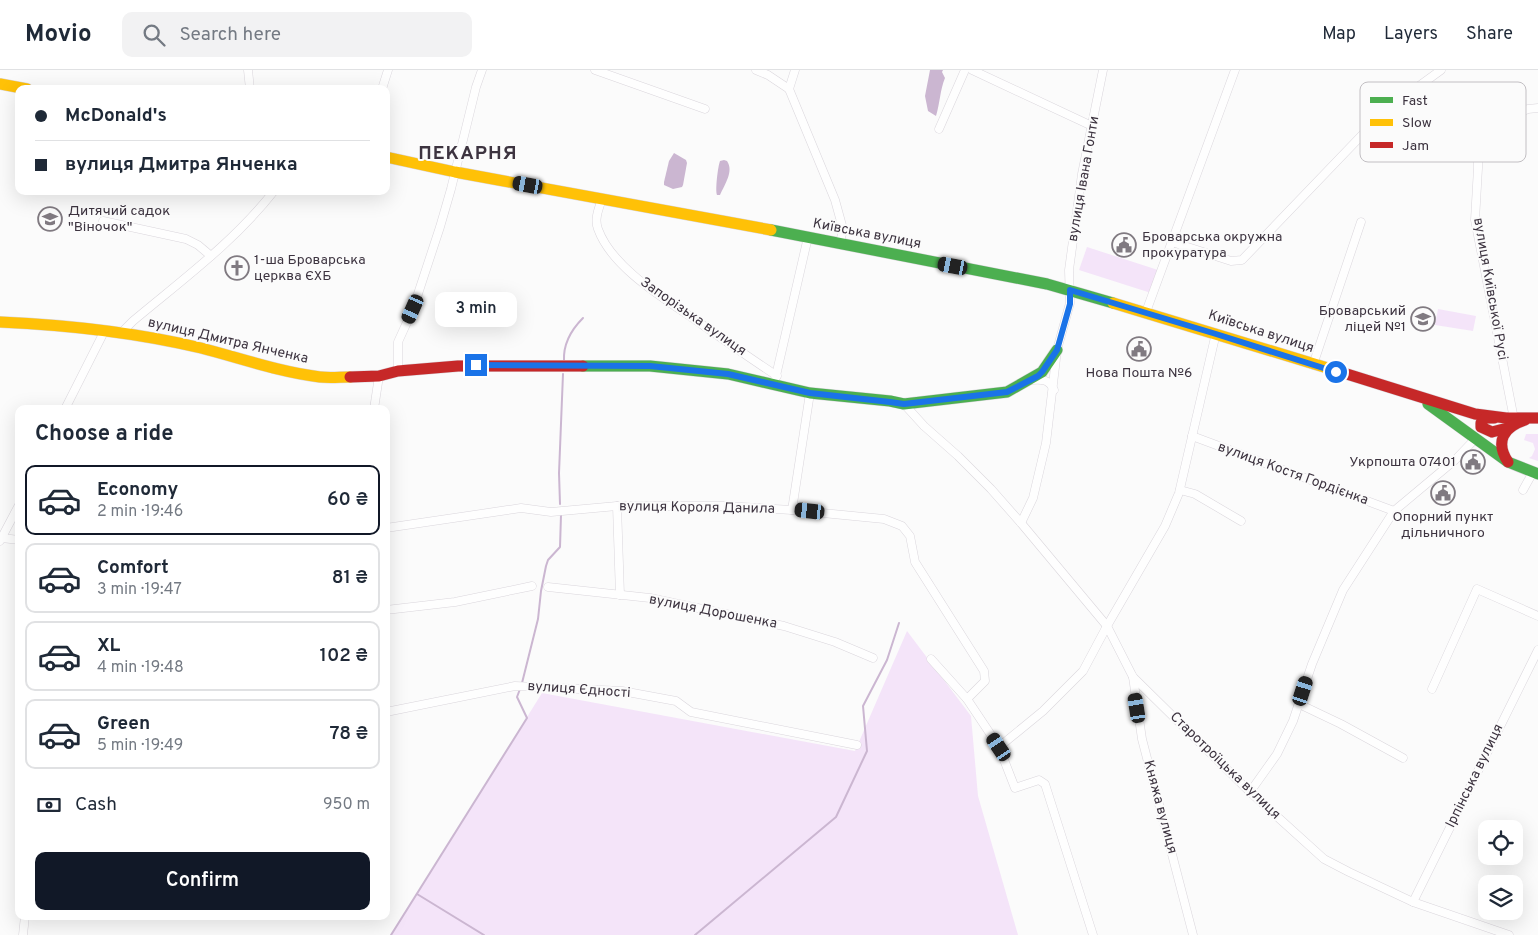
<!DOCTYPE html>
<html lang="en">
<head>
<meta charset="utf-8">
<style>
  :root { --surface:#fff; --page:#f2f2f3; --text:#1f2937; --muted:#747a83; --line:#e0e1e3; --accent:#111827 }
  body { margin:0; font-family:Overpass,sans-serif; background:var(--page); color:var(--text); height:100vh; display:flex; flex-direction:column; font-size:19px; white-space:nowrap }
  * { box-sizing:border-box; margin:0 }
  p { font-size:16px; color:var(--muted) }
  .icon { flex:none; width:28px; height:28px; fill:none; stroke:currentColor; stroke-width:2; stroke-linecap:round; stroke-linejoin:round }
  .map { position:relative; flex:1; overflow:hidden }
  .sheet { position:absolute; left:15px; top:335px; width:375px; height:515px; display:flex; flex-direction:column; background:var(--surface); border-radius:10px; box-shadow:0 5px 20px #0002 }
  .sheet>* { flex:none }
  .guide { position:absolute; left:15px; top:15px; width:375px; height:110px; border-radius:10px; box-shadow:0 5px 20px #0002; display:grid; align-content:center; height:110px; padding:0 20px; background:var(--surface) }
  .buttons { position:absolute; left:1478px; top:750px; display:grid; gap:10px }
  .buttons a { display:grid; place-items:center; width:45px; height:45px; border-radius:10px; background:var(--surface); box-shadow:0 5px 20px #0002; font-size:25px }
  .end { position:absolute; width:22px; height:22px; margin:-11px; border:6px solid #1a73e8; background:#fff; box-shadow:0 0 0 2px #fff }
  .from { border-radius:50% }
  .bubble { position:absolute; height:35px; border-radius:10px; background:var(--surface); box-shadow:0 5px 20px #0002; font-size:16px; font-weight:600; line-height:35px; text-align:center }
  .car { position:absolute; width:15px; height:30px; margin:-15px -8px; border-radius:6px; box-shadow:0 0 4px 1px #0007; background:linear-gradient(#222 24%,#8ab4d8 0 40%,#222 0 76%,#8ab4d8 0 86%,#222 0) }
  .guide b { display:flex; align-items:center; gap:18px; height:48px; font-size:19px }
  .guide b+b { border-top:1px solid var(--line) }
  .guide i { width:12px; height:12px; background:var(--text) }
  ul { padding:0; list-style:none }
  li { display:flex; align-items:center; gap:15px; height:70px; margin:0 10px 8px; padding:0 10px; border:2px solid var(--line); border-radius:10px }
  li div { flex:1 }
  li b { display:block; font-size:19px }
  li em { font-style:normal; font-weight:600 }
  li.selected { border-color:var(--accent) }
  li>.icon { width:45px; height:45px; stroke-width:1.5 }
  h2 { padding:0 20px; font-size:22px; line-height:60px }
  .pay { display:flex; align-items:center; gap:12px; height:55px; padding:0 20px; font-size:19px }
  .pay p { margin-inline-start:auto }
  .action { display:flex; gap:10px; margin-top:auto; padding:10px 20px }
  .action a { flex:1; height:58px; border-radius:10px; background:var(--accent); color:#fff; font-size:20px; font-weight:600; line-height:58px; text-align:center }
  header { display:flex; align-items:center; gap:30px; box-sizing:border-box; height:70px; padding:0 25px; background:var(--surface); border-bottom:1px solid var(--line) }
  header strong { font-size:24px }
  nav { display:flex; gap:28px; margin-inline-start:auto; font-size:18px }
  .search { width:350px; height:45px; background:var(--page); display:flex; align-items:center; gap:12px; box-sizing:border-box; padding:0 18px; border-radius:10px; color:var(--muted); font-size:19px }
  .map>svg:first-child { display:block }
  .green { fill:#f4e4f9 }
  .water { fill:#cbb6d1 }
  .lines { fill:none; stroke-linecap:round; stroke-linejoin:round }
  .stream { stroke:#cbb6d1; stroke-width:2 }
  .street-casing { stroke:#dad6dc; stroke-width:9 }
  .fast-casing { stroke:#dad6dc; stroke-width:12 }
  .slow-casing { stroke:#dad6dc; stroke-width:12 }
  .jam-casing { stroke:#dad6dc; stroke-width:12 }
  .street { stroke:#fefefe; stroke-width:8 }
  .fast { stroke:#4caf50; stroke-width:11 }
  .slow { stroke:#ffc107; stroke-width:11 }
  .jam { stroke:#c62828; stroke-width:11 }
  .route { stroke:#1a73e8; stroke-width:6 }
  .labels { text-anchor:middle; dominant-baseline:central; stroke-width:4; stroke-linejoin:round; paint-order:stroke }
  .street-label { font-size:14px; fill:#3d3440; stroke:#fbfbfb }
  .poi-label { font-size:14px; fill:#3d3440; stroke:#fbfbfb; text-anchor:start }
  .district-label { font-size:19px; font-weight:bold; letter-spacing:1px; fill:#3d3440; stroke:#fbfbfb }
  .key { fill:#fbfbfb; stroke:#c2bfc3; stroke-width:1 }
  .key-label { font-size:14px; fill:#3d3440 }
</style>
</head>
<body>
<header>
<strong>Movio</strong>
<div class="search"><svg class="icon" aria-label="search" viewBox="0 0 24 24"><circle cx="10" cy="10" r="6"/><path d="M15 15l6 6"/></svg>Search here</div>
<nav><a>Map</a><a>Layers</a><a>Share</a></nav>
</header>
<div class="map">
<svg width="1538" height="865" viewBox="0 0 1538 865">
  <rect width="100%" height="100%" fill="#fbfbfb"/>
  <!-- green -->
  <g class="green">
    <polygon points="1087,177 1158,200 1151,223 1079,200"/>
    <polygon points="1438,239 1476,246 1473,261 1435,255"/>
    <polygon points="1526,364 1538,364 1538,391 1529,388 1532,386 1535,379 1533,373 1524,370"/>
    <polygon points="907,561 971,646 978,726 1018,865 391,865 542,623 855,681"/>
  </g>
  <!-- water -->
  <g class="water">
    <path d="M930,0H943L942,2L945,8C940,20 940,33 936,46L928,41L925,26Z"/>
    <polygon points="674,83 686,90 687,93 683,115 682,117 673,119 664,115 664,112 669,91"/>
    <path d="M724,90L727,91C734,101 725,114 720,125H717C715,120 718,96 720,91Z"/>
  </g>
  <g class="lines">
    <!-- stream -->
    <g class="stream">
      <path d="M564,291C563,273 571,260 583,248"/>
      <polyline points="560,434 559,403 563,304"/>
      <polyline points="522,613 538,549 541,521 546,496 548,490 560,477 561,445"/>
      <polyline points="417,824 484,865"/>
      <polyline points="391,865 527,648 517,627 520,619"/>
      <polyline points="695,865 836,747 867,681 863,636 887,590 899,553"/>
    </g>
    <!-- street casing -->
    <g class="street-casing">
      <g id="street">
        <polyline points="248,0 250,19"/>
        <polyline points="595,0 705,39"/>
        <polyline points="756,0 768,5 789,19"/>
        <polyline points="795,0 789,19 835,130 843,159 840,173"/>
        <polyline points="972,0 1092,56"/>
        <polyline points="382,19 388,0"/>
        <polyline points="1403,27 1460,55 1478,59 1528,39 1538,38"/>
        <polyline points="939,59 965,0"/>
        <polyline points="1478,59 1478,98 1475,150 1514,349"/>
        <path d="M602,129C599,138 594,149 598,159C612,198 665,229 697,251C724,270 750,288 777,306"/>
        <polyline points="103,151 186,169 198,175 211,186"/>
        <polyline points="1172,172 1231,191 1242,190 1386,40 1441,0"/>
        <polyline points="1146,242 1235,0"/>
        <path d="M122,262L133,251C182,210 234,172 274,121"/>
        <polyline points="1313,295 1361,152"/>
        <polyline points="398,301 398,272 413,239 440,157 451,119 476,17 482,0"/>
        <polyline points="775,310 808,167"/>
        <path d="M1031,310C1042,309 1049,309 1054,320"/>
        <polyline points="904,334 924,356 958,386 991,419 1021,453 1107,556 1133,607 1250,722 1324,789 1349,802 1413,832 1509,865"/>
        <polyline points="65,339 105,260"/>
        <polyline points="374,339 379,306"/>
        <polyline points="1192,366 1394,441"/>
        <polyline points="1180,420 1195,424 1241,451"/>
        <polyline points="1523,420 1533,402"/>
        <polyline points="617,436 620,525"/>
        <polyline points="792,440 810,323"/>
        <polyline points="1021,453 1033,428 1046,373 1057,280 1070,233 1069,200 1082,104 1103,0"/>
        <polyline points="386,458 521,438 551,442 617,436 725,436 792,440 884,449 902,456 910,466 915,492 984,601 985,611 967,629"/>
        <polyline points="2,468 19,470"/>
        <polyline points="0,471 19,435"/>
        <polyline points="548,517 650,528 784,556 835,572 873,588"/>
        <polyline points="386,540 455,532 532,516"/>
        <polyline points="931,589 967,629 999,677 1015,718 1039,710 1045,714 1093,865"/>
        <polyline points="1133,607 1142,669 1193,865"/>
        <polyline points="1432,619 1477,519 1538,546"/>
        <polyline points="1299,634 1341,654 1403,688"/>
        <polyline points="386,640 391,641 515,616 622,621 676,631 691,642 857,675"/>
        <polyline points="999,677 1043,641 1083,601 1107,556 1165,456 1179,423 1216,263"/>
        <polyline points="1250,722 1277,684 1293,651 1312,594 1343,520 1394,441 1455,390 1476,368"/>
        <polyline points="1413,832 1538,580"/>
        <polyline points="23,865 25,846"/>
      </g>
    </g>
    <!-- fast casing -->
    <g class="fast-casing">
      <g id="fast">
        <polyline points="771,160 1047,214 1113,233"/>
        <polyline points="583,296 650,296 728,304 810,323 890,331 904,334 1007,322 1042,302 1057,280"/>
        <polyline points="1428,334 1508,392 1538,404"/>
      </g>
    </g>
    <!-- slow casing -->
    <g class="slow-casing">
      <g id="slow">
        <polyline points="0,14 27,19"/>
        <polyline points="386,87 455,102 771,160"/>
        <polyline points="1113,233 1334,300"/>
        <path d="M0,252C68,255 134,262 201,278C240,288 279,302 320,307C330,308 340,307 350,307"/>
      </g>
    </g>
    <!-- jam casing -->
    <g class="jam-casing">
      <g id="jam">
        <polyline points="1334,300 1475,344 1506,348 1538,348"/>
        <polyline points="350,307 379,306 398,301 458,296 583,296"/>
        <polyline points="1494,348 1485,348 1481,353 1481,357 1492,362 1511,357"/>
        <path d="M1508,392C1495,372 1503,357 1525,350"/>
      </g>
    </g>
    <!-- street -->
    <use href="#street" class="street"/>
    <!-- fast -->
    <use href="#fast" class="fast"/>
    <!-- slow -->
    <use href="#slow" class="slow"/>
    <!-- jam -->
    <use href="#jam" class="jam"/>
  </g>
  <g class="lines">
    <!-- route -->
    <polyline class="route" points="476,295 650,296 728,304 810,323 890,332 904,334 1007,322 1038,306 1042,302 1057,280 1070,234 1070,220 1216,264 1336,302"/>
  </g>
  <!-- icons -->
  <defs>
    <g id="school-ring" transform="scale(1.25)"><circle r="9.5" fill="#fbfbfb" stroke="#807a81" stroke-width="1.5"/><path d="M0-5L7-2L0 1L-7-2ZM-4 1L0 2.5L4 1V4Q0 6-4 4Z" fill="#807a81"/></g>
    <g id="civic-ring" transform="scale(1.25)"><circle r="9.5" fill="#fbfbfb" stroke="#807a81" stroke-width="1.5"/><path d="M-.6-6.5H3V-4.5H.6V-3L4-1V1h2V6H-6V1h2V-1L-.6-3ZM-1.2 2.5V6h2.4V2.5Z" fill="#807a81"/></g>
    <g id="church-ring" transform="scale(1.25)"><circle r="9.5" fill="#fbfbfb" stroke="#807a81" stroke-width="1.5"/><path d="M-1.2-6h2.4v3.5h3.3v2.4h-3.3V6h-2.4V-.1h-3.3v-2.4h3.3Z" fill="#807a81"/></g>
  </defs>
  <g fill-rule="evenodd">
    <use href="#school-ring" x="50" y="149"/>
    <use href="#civic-ring" x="1124" y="175"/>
    <use href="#church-ring" x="237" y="198"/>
    <use href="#school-ring" x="1423" y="249"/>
    <use href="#civic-ring" x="1139" y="279"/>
    <use href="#civic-ring" x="1473" y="392"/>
    <use href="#civic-ring" x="1443" y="423"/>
  </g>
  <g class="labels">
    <!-- street labels -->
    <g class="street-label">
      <text transform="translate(1084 109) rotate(-80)">вулиця Івана Гонти</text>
      <text transform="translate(867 164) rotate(11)">Київська вулиця</text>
      <text transform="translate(1490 219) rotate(80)">вулиця Київської Русі</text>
      <text transform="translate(693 247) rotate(35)">Запорізька вулиця</text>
      <text transform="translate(1261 262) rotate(18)">Київська вулиця</text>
      <text transform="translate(228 271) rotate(13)">вулиця Дмитра Янченка</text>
      <text transform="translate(1293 404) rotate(20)">вулиця Костя Гордієнка</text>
      <text transform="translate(697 438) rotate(1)">вулиця Короля Данила</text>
      <text transform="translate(713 542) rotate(11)">вулиця Дорошенка</text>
      <text transform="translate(579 620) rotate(4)">вулиця Єдності</text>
      <text transform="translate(1225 696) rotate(44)">Старотроїцька вулиця</text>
      <text transform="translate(1475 706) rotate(-64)">Ірпінська вулиця</text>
      <text transform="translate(1160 737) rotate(75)">Княжа вулиця</text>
    </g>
    <!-- poi labels -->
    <g class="poi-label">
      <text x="68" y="141">Дитячий садок<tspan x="68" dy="16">"Віночок"</tspan></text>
      <text x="1142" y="167">Броварська окружна<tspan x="1142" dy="16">прокуратура</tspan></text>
      <text x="254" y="190">1-ша Броварська<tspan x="254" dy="16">церква ЄХБ</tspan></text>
      <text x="1406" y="241" text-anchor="end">Броварський<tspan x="1406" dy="16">ліцей №1</tspan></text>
      <text x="1139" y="303" text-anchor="middle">Нова Пошта №6</text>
      <text x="1456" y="392" text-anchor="end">Укрпошта 07401</text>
      <text x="1443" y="447" text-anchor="middle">Опорний пункт<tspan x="1443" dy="16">дільничного</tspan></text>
    </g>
    <!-- district labels -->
    <g class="district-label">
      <text x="468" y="84">ПЕКАРНЯ</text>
    </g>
  </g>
  <!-- legend -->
  <rect x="1360" y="12" width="166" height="80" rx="8" class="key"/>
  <rect x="1370" y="27" width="23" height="6" fill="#4caf50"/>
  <rect x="1370" y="49" width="23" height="7" fill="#ffc107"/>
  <rect x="1370" y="72" width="23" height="6" fill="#c62828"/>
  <g class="key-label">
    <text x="1402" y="35">Fast</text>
    <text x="1402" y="57">Slow</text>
    <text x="1402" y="80">Jam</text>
  </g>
</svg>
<div class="buttons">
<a><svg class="icon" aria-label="locate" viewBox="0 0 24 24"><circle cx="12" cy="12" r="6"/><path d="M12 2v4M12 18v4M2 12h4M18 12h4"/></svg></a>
<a><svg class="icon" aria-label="layers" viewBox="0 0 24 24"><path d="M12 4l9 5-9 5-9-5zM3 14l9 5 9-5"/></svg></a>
</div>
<i class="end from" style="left:1336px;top:302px"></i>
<i class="end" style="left:476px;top:295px"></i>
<div class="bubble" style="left:435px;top:222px;width:82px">3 min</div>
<i class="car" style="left:528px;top:115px;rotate:280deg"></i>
<i class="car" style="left:953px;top:196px;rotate:281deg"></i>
<i class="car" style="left:413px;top:239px;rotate:204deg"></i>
<i class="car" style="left:810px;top:441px;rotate:276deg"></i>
<i class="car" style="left:1303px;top:621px;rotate:18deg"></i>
<i class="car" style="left:1137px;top:638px;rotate:351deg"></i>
<i class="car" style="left:999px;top:677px;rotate:326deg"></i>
<div class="guide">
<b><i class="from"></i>McDonald's</b>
<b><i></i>вулиця Дмитра Янченка</b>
</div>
<section class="sheet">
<h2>Choose a ride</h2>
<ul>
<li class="selected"><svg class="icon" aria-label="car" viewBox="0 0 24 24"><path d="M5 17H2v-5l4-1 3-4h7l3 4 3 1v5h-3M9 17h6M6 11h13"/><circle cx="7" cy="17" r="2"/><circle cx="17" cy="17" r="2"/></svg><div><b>Economy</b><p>2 min · 19:46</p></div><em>60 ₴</em></li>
<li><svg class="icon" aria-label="car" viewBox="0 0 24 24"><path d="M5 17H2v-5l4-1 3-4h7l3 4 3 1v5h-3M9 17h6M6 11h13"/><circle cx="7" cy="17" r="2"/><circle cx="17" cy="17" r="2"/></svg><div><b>Comfort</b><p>3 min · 19:47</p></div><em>81 ₴</em></li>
<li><svg class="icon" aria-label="car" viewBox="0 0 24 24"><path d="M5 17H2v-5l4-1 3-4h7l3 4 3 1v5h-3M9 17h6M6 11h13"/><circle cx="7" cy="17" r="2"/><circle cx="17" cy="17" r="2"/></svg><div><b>XL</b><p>4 min · 19:48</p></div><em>102 ₴</em></li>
<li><svg class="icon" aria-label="car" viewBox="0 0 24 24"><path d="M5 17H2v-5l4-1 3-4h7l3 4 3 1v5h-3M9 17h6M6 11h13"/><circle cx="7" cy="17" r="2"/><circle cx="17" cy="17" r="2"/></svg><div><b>Green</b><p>5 min · 19:49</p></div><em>78 ₴</em></li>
</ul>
<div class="pay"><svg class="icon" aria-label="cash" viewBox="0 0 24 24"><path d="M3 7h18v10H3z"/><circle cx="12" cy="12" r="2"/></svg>Cash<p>950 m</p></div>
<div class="action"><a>Confirm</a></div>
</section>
</div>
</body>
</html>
